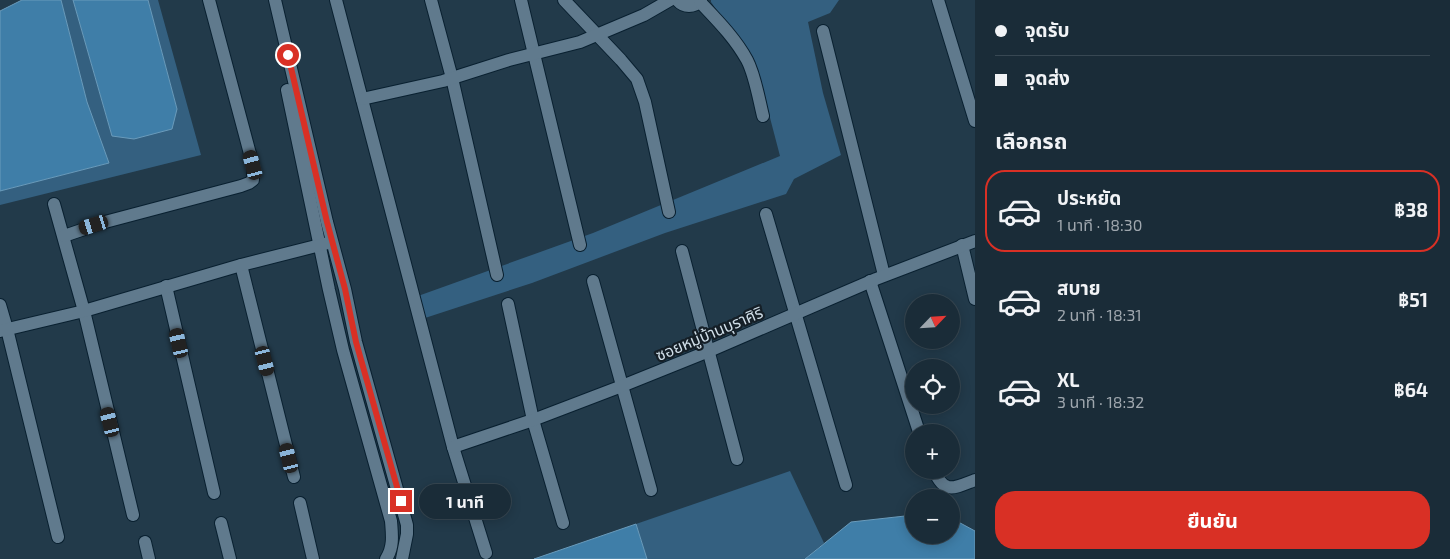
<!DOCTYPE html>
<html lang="th">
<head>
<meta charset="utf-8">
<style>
  :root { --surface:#1a2c38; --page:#233440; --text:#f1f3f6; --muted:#9fa7ae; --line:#384853; --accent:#d93025 }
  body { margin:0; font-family:"Exo 2","Noto Sans Thai",sans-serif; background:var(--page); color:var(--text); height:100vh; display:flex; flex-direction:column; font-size:19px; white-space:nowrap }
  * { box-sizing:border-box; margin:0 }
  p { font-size:16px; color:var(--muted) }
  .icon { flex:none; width:28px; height:28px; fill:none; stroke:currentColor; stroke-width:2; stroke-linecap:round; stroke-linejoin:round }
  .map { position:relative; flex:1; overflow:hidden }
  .side { display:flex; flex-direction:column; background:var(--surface); width:475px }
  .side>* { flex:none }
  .guide { display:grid; align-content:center; height:110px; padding:0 20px; background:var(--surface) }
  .needle { width:32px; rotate:65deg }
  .buttons { position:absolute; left:905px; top:294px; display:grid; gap:10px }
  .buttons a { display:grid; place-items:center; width:55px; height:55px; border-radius:50%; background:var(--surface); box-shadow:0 2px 12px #0003,0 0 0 1px var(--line); font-size:25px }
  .end { position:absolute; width:22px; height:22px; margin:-11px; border:6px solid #d93025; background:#fff; box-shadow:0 0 0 2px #fff }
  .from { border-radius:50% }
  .bubble { position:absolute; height:35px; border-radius:18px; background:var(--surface); box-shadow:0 2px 12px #0003,0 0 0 1px var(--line); font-size:16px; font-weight:700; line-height:35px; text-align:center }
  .car { position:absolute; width:15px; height:30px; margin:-15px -8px; border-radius:6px; box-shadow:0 0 4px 1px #0007; background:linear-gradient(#222 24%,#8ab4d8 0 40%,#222 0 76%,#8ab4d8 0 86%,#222 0) }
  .guide b { display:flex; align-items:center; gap:18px; height:48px; font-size:19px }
  .guide b+b { border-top:1px solid var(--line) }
  .guide i { width:12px; height:12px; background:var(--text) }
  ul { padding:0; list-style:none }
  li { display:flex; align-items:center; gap:15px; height:82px; margin:0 10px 8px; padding:0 10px; border:2px solid transparent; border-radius:20px }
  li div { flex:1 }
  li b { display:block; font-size:19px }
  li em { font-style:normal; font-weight:700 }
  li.current { border-color:var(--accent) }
  li>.icon { width:45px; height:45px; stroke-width:1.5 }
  h2 { padding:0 20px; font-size:22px; line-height:60px }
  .action { display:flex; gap:10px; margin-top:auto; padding:10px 20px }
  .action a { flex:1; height:58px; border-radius:20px; background:var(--accent); color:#fff; font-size:20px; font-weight:700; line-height:58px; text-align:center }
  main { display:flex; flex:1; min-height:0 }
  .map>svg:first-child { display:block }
  .green { fill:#346080 }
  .water { fill:#3f7ea8; stroke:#6a9bbb }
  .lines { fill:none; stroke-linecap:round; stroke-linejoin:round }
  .minor-casing { stroke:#092030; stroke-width:14 }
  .minor { stroke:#607a8d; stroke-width:12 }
  .route { stroke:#d93025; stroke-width:6 }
  .labels { text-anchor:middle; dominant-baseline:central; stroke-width:4.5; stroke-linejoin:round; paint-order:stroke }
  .street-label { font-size:16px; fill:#d0dee8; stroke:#151f27 }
</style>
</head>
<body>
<main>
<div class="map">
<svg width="975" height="559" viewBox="0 0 975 559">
  <rect width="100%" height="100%" fill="#223a4a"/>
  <!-- green -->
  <g class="green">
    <polygon points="61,0 73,0 112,136 177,109 148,0 158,0 201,155 0,205 0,191 109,163 87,103"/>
    <polygon points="711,0 839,0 830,13 808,22 823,93 841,155 794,179 786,194 665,233 532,283 425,318 418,296 593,233 780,156 757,68 711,2"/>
    <polygon points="790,471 824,543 805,559 647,559 636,524"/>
  </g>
  <!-- water -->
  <g class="water">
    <polygon points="22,0 61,0 87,102 109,163 0,191 0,11"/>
    <polygon points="73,0 148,0 177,109 172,129 134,139 112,136"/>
    <polygon points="914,515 914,535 951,535 951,518 975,531 975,559 805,559 851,522"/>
    <polygon points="636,524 647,559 534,559"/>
  </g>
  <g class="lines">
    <!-- minor casing -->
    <g class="minor-casing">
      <g id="minor">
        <polyline points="275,0 327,222 345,289 356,342 407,525 407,534 402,559"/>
        <polyline points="336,0 453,447 486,553"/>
        <polyline points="431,0 452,78 497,275"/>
        <polyline points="521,0 580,245"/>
        <polyline points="564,0 621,60 637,79 645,102 669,212"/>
        <path d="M677,0C684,8 694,8 701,0"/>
        <polyline points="938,0 975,121"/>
        <path d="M700,2C717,20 735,38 747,60C755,75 759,100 763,116"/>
        <polyline points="823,31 884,275"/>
        <path d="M287,90L329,290L343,350L391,521C392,534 394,547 386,559"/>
        <polyline points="362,99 443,81 509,60 580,42 644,15 670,0"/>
        <polyline points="54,204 84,311 133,515"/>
        <polyline points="766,214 846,485"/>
        <polyline points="64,236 105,222 241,186 249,183 253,180 253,165 209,0"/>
        <polyline points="962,245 975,299"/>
        <polyline points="682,251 737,459"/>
        <polyline points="241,265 294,477"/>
        <polyline points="593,281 651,490"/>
        <polyline points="870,281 919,432"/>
        <polyline points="166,286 214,493"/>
        <polyline points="508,304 533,420 563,523"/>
        <polyline points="0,305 7,329 58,537"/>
        <polyline points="0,331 84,311 241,265 328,243"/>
        <polyline points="453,447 533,420 622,386 709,351 876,279 975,241"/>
        <path d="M934,470C944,495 954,488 975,480"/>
        <polyline points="300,503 313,559"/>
        <polyline points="221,523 230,559"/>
        <polyline points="145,542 149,559"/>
      </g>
    </g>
    <!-- minor -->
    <use href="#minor" class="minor"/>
  </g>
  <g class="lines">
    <!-- route -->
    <polyline class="route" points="288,55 327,222 345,289 356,342 401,501"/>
  </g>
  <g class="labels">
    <!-- street labels -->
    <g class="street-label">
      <text transform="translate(709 333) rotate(-23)">ซอยหมู่บ้านบุราศิริ</text>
    </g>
  </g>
</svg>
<div class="buttons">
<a><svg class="needle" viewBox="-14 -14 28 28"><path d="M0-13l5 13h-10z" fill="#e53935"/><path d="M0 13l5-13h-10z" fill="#9fa7ae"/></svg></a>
<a><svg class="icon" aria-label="locate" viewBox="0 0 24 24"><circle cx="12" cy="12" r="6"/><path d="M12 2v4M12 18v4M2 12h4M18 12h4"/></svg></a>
<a>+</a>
<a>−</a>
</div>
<i class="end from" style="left:288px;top:55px"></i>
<i class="end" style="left:401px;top:501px"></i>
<div class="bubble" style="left:419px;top:484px;width:92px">1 นาที</div>
<i class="car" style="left:253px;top:165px;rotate:345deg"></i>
<i class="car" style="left:94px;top:225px;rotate:253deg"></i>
<i class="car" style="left:179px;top:343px;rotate:347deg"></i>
<i class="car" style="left:265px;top:361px;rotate:166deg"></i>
<i class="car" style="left:110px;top:422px;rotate:346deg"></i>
<i class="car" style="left:289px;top:458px;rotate:346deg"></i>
</div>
<section class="side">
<div class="guide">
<b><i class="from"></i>จุดรับ</b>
<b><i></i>จุดส่ง</b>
</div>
<h2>เลือกรถ</h2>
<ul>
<li class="current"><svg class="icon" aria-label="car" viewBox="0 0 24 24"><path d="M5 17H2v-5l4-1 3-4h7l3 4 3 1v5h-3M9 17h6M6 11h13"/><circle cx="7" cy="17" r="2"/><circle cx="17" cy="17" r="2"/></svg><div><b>ประหยัด</b><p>1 นาที · 18:30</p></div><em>฿38</em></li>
<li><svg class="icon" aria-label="car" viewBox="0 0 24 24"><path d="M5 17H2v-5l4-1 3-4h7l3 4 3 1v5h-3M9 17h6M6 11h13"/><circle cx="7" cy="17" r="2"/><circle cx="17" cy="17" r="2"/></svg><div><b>สบาย</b><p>2 นาที · 18:31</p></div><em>฿51</em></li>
<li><svg class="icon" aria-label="car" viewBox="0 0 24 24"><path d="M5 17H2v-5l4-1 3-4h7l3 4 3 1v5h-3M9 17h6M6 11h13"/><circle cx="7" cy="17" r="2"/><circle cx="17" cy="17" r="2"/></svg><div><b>XL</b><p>3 นาที · 18:32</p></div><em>฿64</em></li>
</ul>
<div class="action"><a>ยืนยัน</a></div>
</section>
</main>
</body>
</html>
